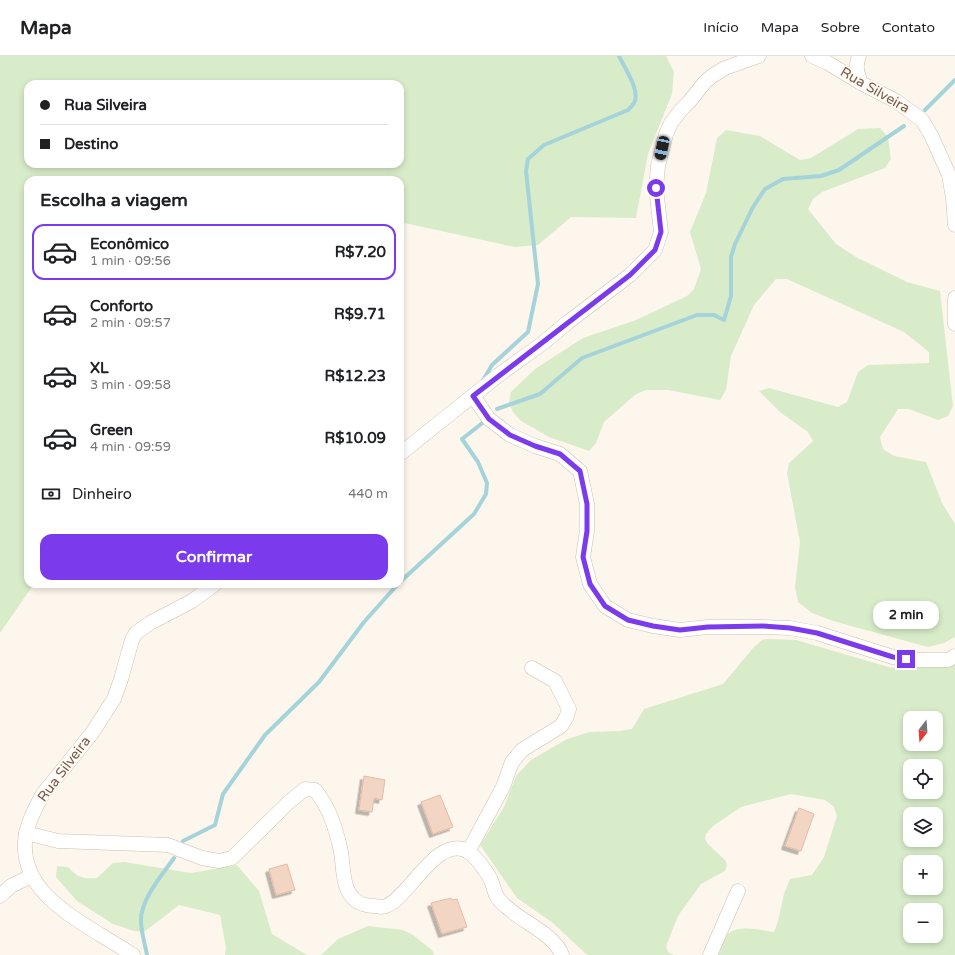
<!DOCTYPE html>
<html lang="pt">
<head>
<meta charset="utf-8">
<style>
  :root { --surface:#fff; --page:#f6f6f6; --text:#202124; --muted:#757577; --line:#e0e0e0; --accent:#7c3aed }
  body { margin:0; font-family:"Varela Round",sans-serif; background:var(--page); color:var(--text); height:100vh; display:flex; flex-direction:column; font-size:15px; white-space:nowrap }
  * { box-sizing:border-box; margin:0 }
  p { font-size:13px; color:var(--muted) }
  .icon { flex:none; width:22px; height:22px; fill:none; stroke:currentColor; stroke-width:2; stroke-linecap:round; stroke-linejoin:round }
  .map { position:relative; flex:1; overflow:hidden }
  .drawer { position:absolute; left:24px; top:120px; width:380px; height:412px; display:flex; flex-direction:column; background:var(--surface); border-radius:12px; box-shadow:0 2px 6px #0003 }
  .drawer>* { flex:none }
  .banner { position:absolute; left:24px; top:24px; width:380px; height:88px; border-radius:12px; box-shadow:0 2px 6px #0003; display:grid; align-content:center; height:88px; padding:0 16px; background:var(--surface) }
  .needle { width:26px; rotate:197deg }
  .fabs { position:absolute; left:903px; top:655px; display:grid; gap:8px }
  .fabs a { display:grid; place-items:center; width:40px; height:40px; border-radius:8px; background:var(--surface); box-shadow:0 2px 6px #0003; font-size:20px }
  .end { position:absolute; width:18px; height:18px; margin:-9px; border:5px solid #7c3aed; background:#fff; box-shadow:0 0 0 2px #fff }
  .from { border-radius:50% }
  .bubble { position:absolute; height:28px; border-radius:12px; background:var(--surface); box-shadow:0 2px 6px #0003; font-size:13px; font-weight:700; line-height:28px; text-align:center }
  .car { position:absolute; width:12px; height:24px; margin:-12px -6px; border-radius:5px; box-shadow:0 0 3px 1px #0007; background:linear-gradient(#222 24%,#8ab4d8 0 40%,#222 0 76%,#8ab4d8 0 86%,#222 0) }
  .banner b { display:flex; align-items:center; gap:14px; height:38px; font-size:15px }
  .banner b+b { border-top:1px solid var(--line) }
  .banner i { width:10px; height:10px; background:var(--text) }
  ul { padding:0; list-style:none }
  li { display:flex; align-items:center; gap:12px; height:56px; margin:0 8px 6px; padding:0 8px; border:2px solid transparent; border-radius:12px }
  li div { flex:1 }
  li b { display:block; font-size:15px }
  li em { font-style:normal; font-weight:700 }
  li.active { border-color:var(--accent) }
  li>.icon { width:36px; height:36px; stroke-width:1.5 }
  h2 { padding:0 16px; font-size:18px; line-height:48px }
  .pay { display:flex; align-items:center; gap:10px; height:44px; padding:0 16px; font-size:15px }
  .pay p { margin-inline-start:auto }
  .cta { display:flex; gap:8px; margin-top:auto; padding:8px 16px }
  .cta a { flex:1; height:46px; border-radius:12px; background:var(--accent); color:#fff; font-size:16px; font-weight:700; line-height:46px; text-align:center }
  header { display:flex; align-items:center; gap:24px; box-sizing:border-box; height:56px; padding:0 20px; background:var(--surface); border-bottom:1px solid var(--line) }
  header strong { font-size:19px }
  nav { display:flex; gap:22px; margin-inline-start:auto; font-size:14px }
  .map>svg:first-child { display:block }
  .green { fill:#d8ecc9; fill-rule:evenodd }
  .lines { fill:none; stroke-linecap:round; stroke-linejoin:round }
  .stream { stroke:#a5d3da; stroke-width:4 }
  .building { fill:#f3d5c3; stroke:#e6bba3; filter:url(#shadow) }
  .minor-casing { stroke:#d1beb0; stroke-width:15 }
  .minor { stroke:#fff; stroke-width:14 }
  .route { stroke:#7c3aed; stroke-width:5 }
  .labels { text-anchor:middle; dominant-baseline:central; stroke-width:4; stroke-linejoin:round; paint-order:stroke }
  .street-label { font-size:14px; fill:#7a5c4d; stroke:#fffaf3 }
</style>
</head>
<body>
<header>
<strong>Mapa</strong>
<nav><a>Início</a><a>Mapa</a><a>Sobre</a><a>Contato</a></nav>
</header>
<div class="map">
<svg width="955" height="899" viewBox="0 0 955 899">
  <defs>
    <filter id="shadow"><feDropShadow dx="-3.5" dy="3.5" stdDeviation="0" flood-color="#0004"/></filter>
  </defs>
  <rect width="100%" height="100%" fill="#fdf6ec"/>
  <!-- green -->
  <g class="green">
    <path d="M0,0H666L674,16L672,38L648,98L636,162L571,161L538,189L515,191L400,166V124H28V528H34L0,577ZM28,28H400V108H28Z"/>
    <polygon points="880,72 888,81 891,103 885,112 822,136 813,143 808,153 836,188 856,201 907,226 940,235 953,350 948,360 938,364 909,353 898,353 880,381 883,393 894,400 926,406 942,447 955,468 955,581 944,587 928,591 833,565 812,557 798,546 795,531 800,486 787,417 789,407 813,385 808,376 781,357 759,335 769,332 838,351 847,346 858,316 868,309 929,307 929,296 904,276 787,223 776,223 754,249 731,300 726,334 720,344 668,334 646,334 636,338 604,366 596,387 589,395 549,381 521,365 513,356 509,346 511,336 535,313 583,282 636,264 687,240 694,233 701,213 690,176 706,137 717,82 726,74 760,80 800,104 811,102 858,73"/>
    <path d="M767,583L796,584L892,612L955,609V899H716C719,894 720,886 724,882C735,867 758,874 774,876L778,865L784,838L790,823L812,819L824,801L837,760L834,751L825,744L791,738L741,751L713,770L706,778L705,783L708,788L725,804L727,809L725,815L701,828L678,860L666,890L668,896L674,899H588L585,897L553,867L517,842L480,789L504,751L516,720L531,704L567,683L590,676L620,675L632,673L644,653L723,628L753,592L762,584ZM910,662H936V688H910ZM910,710H936V736H910ZM910,758H936V784H910ZM910,806H936V832H910ZM910,854H936V880H910Z"/>
    <path d="M124,806L191,817L237,809L259,835L272,878L307,899H225L226,892L220,859L179,849L144,876L134,875L113,868L77,845L56,821L57,810L68,811C78,822 83,823 97,822L113,807Z"/>
    <polygon points="368,870 403,874 413,879 432,894 434,899 321,899 338,883"/>
  </g>
  <g class="lines">
    <!-- stream -->
    <g class="stream">
      <polyline points="925,54 955,24"/>
      <path d="M482,326L492,309L528,276L538,228L526,115L528,103L544,89L628,54C630,52 633,49 634,47C641,35 624,11 619,0"/>
      <polyline points="497,353 540,338 582,302 697,259 714,259 724,264 731,240 731,201 735,188 753,151 765,133 783,123 821,120 839,114 904,70"/>
      <polyline points="400,526 474,458 486,438 487,427 478,406 462,383 485,365"/>
      <polyline points="183,785 215,769 223,738 265,679 319,626 364,566 398,528"/>
      <path d="M147,899C145,888 141,876 141,865C140,844 163,818 174,802"/>
    </g>
  </g>
  <!-- building -->
  <g class="building">
    <polygon points="364,720 385,724 382,744 374,742 372,756 359,754"/>
    <polygon points="440,739 453,771 433,778 421,746"/>
    <polygon points="799,752 814,758 801,795 785,790"/>
    <polygon points="287,808 295,834 276,839 269,813"/>
    <polygon points="451,842 452,844 457,843 467,871 442,878 431,847"/>
  </g>
  <g class="lines">
    <!-- minor casing -->
    <g class="minor-casing">
      <g id="minor">
        <polyline points="812,0 828,7 861,27 896,45 922,64 931,79 949,119 953,142 955,169"/>
        <path d="M859,0C855,10 857,17 861,27"/>
        <polyline points="955,242 955,268"/>
        <polyline points="473,340 489,363 510,379 535,390 560,398 580,415 587,448 587,475 583,501 590,528 605,550 628,564 653,570 680,574 708,571 763,571 790,572 817,577 893,601 920,604 948,604 955,600"/>
        <polyline points="400,398 500,318 543,287 567,267 630,219 655,194 661,176 656,132 658,110 666,78 671,67 681,54 689,46 705,26 712,20 725,12 759,0"/>
        <path d="M26,777L58,785L168,789L202,802L219,805L232,802L289,746L305,733L315,734C329,751 335,770 340,791C344,807 341,831 354,843C359,848 368,850 374,850C377,850 382,852 386,850C409,842 438,776 469,796C476,801 487,816 491,824C493,829 494,834 496,839C498,843 504,849 508,852C524,867 554,878 562,899"/>
        <polyline points="468,796 503,731 512,706 522,694 561,670 566,662 569,653 555,625 532,612"/>
        <polyline points="0,840 11,830 31,820"/>
        <path d="M133,899C122,892 111,885 99,878C66,857 22,832 25,786C26,769 35,752 43,738L92,677L114,643L121,623L132,584L136,577L150,567L192,545L215,528"/>
        <polyline points="710,899 738,835"/>
      </g>
    </g>
    <!-- minor -->
    <use href="#minor" class="minor"/>
  </g>
  <g class="lines">
    <!-- route -->
    <polyline class="route" points="656,132 661,176 655,194 630,219 473,340 489,363 510,379 535,390 560,398 580,415 587,448 587,475 583,501 590,528 605,550 628,564 653,570 680,574 708,571 763,570 790,572 817,577 893,601 906,603"/>
  </g>
  <g class="labels">
    <!-- street labels -->
    <g class="street-label">
      <text transform="translate(875 34) rotate(30)">Rua Silveira</text>
      <text transform="translate(64 713) rotate(-53)">Rua Silveira</text>
    </g>
  </g>
</svg>
<div class="fabs">
<a><svg class="needle" viewBox="-14 -14 28 28"><path d="M0-13l5 13h-10z" fill="#e53935"/><path d="M0 13l5-13h-10z" fill="#757577"/></svg></a>
<a><svg class="icon" aria-label="locate" viewBox="0 0 24 24"><circle cx="12" cy="12" r="6"/><path d="M12 2v4M12 18v4M2 12h4M18 12h4"/></svg></a>
<a><svg class="icon" aria-label="layers" viewBox="0 0 24 24"><path d="M12 4l9 5-9 5-9-5zM3 14l9 5 9-5"/></svg></a>
<a>+</a>
<a>−</a>
</div>
<i class="end from" style="left:656px;top:132px"></i>
<i class="end" style="left:906px;top:603px"></i>
<div class="bubble" style="left:873px;top:545px;width:66px">2 min</div>
<i class="car" style="left:662px;top:92px;rotate:192deg"></i>
<div class="banner">
<b><i class="from"></i>Rua Silveira</b>
<b><i></i>Destino</b>
</div>
<section class="drawer">
<h2>Escolha a viagem</h2>
<ul>
<li class="active"><svg class="icon" aria-label="car" viewBox="0 0 24 24"><path d="M5 17H2v-5l4-1 3-4h7l3 4 3 1v5h-3M9 17h6M6 11h13"/><circle cx="7" cy="17" r="2"/><circle cx="17" cy="17" r="2"/></svg><div><b>Econômico</b><p>1 min · 09:56</p></div><em>R$7.20</em></li>
<li><svg class="icon" aria-label="car" viewBox="0 0 24 24"><path d="M5 17H2v-5l4-1 3-4h7l3 4 3 1v5h-3M9 17h6M6 11h13"/><circle cx="7" cy="17" r="2"/><circle cx="17" cy="17" r="2"/></svg><div><b>Conforto</b><p>2 min · 09:57</p></div><em>R$9.71</em></li>
<li><svg class="icon" aria-label="car" viewBox="0 0 24 24"><path d="M5 17H2v-5l4-1 3-4h7l3 4 3 1v5h-3M9 17h6M6 11h13"/><circle cx="7" cy="17" r="2"/><circle cx="17" cy="17" r="2"/></svg><div><b>XL</b><p>3 min · 09:58</p></div><em>R$12.23</em></li>
<li><svg class="icon" aria-label="car" viewBox="0 0 24 24"><path d="M5 17H2v-5l4-1 3-4h7l3 4 3 1v5h-3M9 17h6M6 11h13"/><circle cx="7" cy="17" r="2"/><circle cx="17" cy="17" r="2"/></svg><div><b>Green</b><p>4 min · 09:59</p></div><em>R$10.09</em></li>
</ul>
<div class="pay"><svg class="icon" aria-label="cash" viewBox="0 0 24 24"><path d="M3 7h18v10H3z"/><circle cx="12" cy="12" r="2"/></svg>Dinheiro<p>440 m</p></div>
<div class="cta"><a>Confirmar</a></div>
</section>
</div>
</body>
</html>
